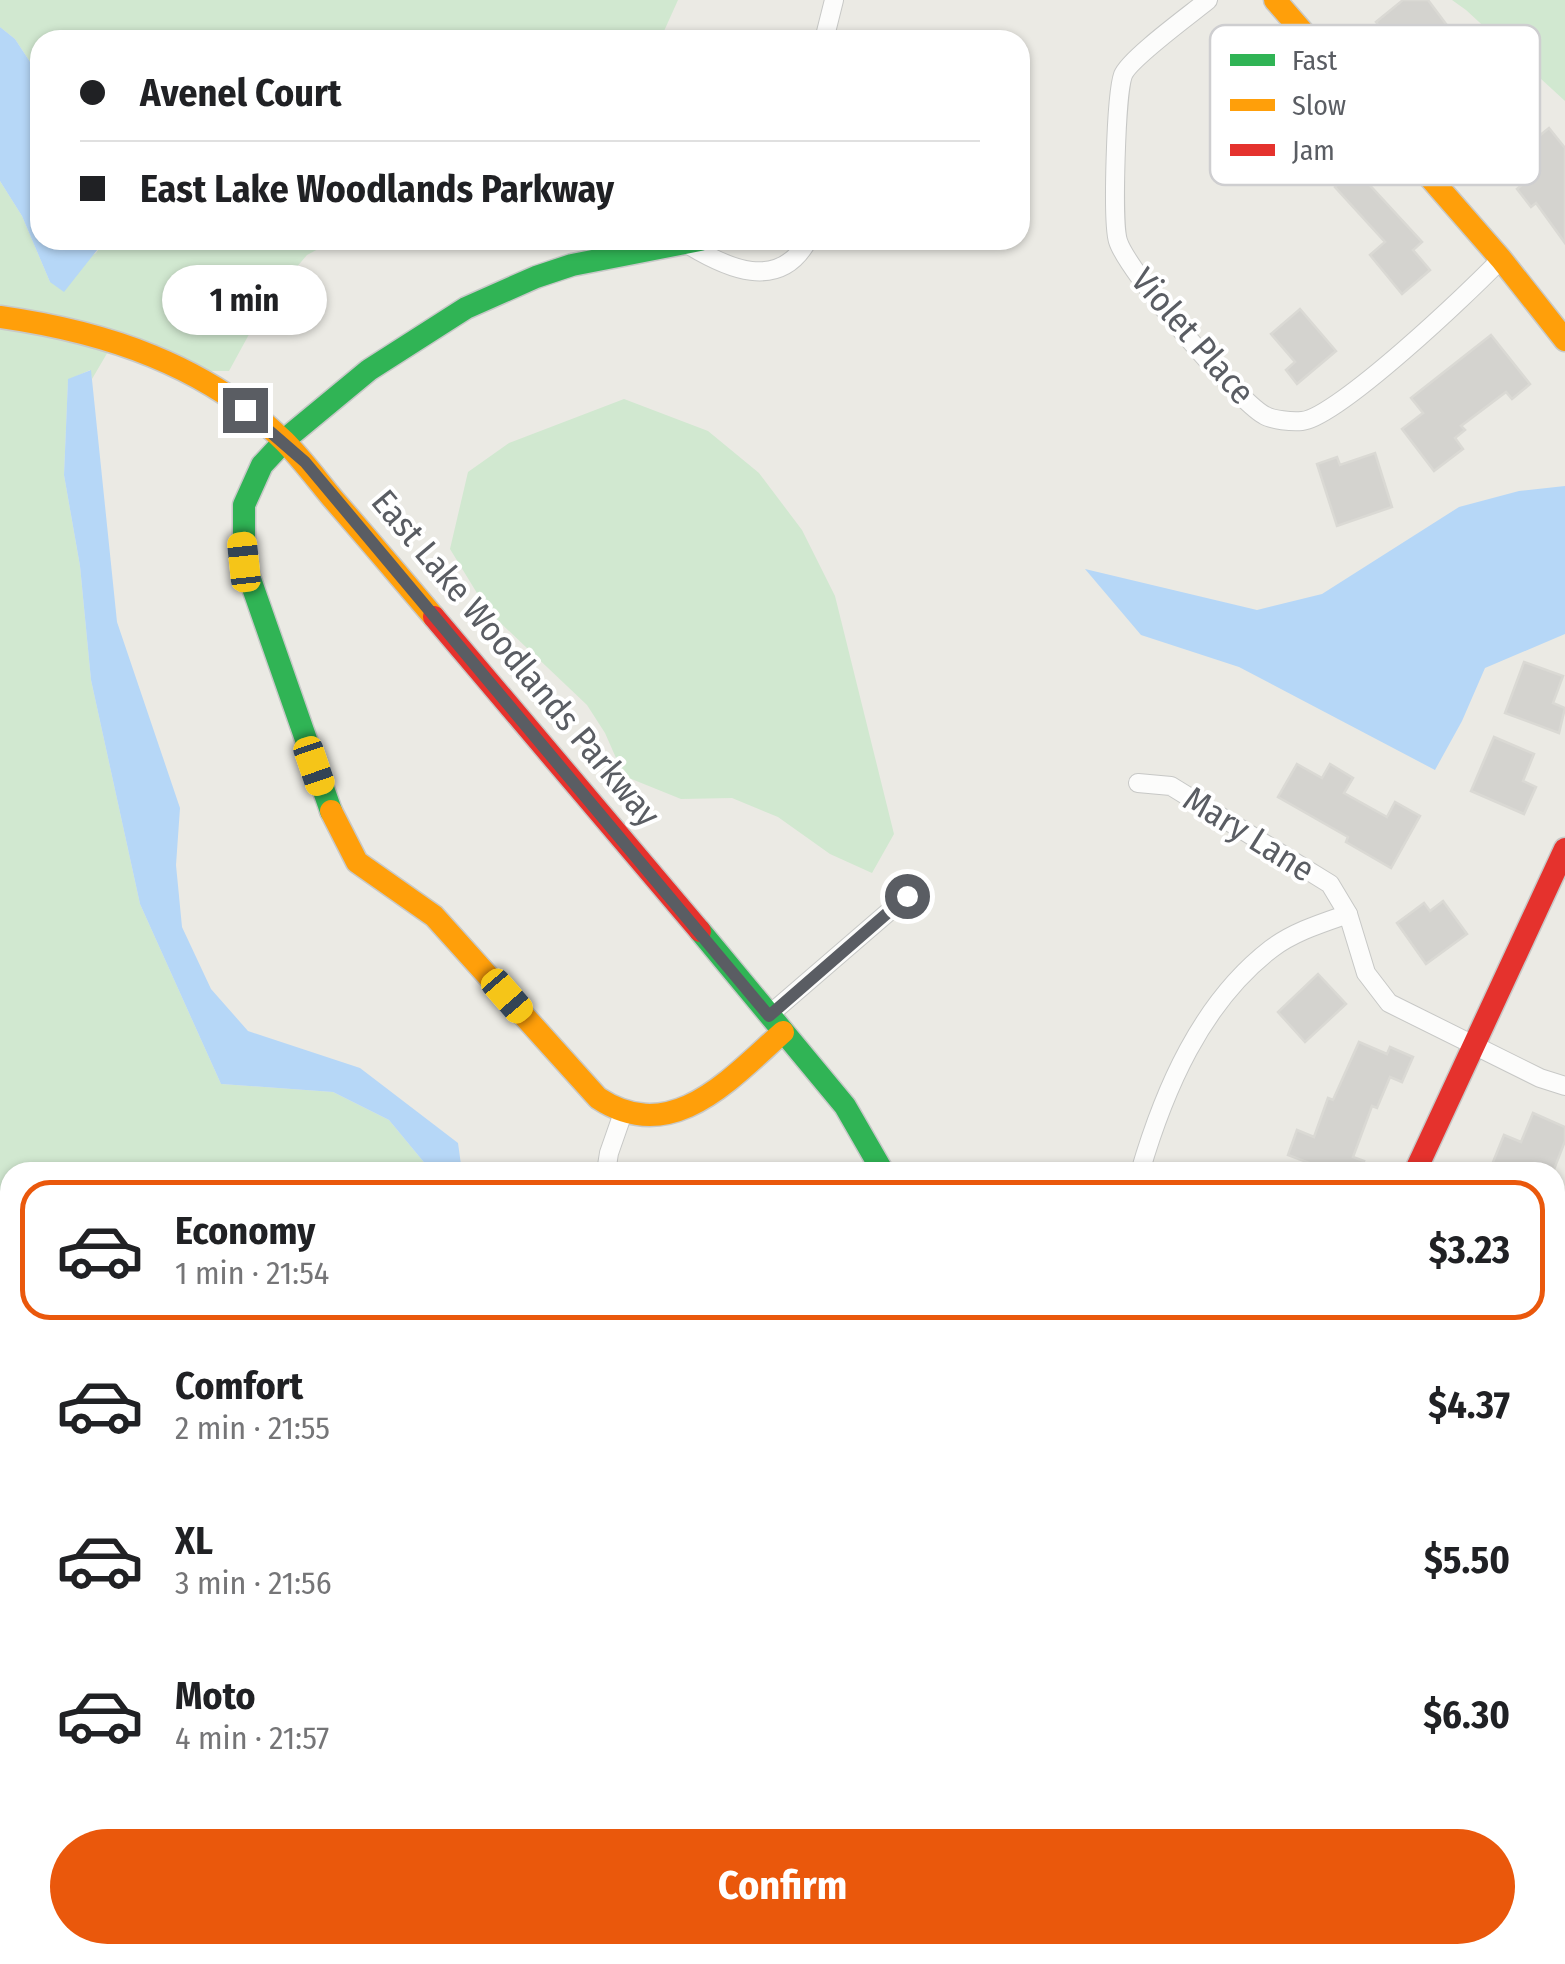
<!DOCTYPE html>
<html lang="en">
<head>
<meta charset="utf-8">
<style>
  :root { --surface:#fff; --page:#f2f2f2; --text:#202124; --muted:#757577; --line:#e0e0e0; --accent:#ea580c }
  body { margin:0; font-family:"Fira Sans Condensed",sans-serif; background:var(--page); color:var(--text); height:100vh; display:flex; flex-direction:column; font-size:38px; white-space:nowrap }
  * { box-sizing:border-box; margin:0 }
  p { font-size:32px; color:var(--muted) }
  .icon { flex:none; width:55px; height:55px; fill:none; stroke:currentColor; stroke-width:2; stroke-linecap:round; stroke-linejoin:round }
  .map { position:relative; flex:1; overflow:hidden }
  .panel { position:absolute; left:0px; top:1162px; width:1565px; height:802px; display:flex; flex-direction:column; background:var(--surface); border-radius:30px 30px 0 0; box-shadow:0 2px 8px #0004 }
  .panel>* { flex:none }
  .guide { position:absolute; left:30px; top:30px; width:1000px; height:220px; border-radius:30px; box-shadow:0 2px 8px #0004; display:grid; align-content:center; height:220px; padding:0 50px; background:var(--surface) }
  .end { position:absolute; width:45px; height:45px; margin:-22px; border:12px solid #5a5d63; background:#fff; box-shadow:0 0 0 5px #fff }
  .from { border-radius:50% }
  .bubble { position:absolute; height:70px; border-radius:35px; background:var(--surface); box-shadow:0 2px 8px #0004; font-size:32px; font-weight:700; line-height:70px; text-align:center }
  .car { position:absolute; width:30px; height:60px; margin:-30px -15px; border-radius:12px; box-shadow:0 0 8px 2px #0007; background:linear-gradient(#f5c518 24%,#345 0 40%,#f5c518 0 76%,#345 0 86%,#f5c518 0) }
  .guide b { display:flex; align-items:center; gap:35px; height:95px; font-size:38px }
  .guide b+b { border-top:2px solid var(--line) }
  .guide i { width:25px; height:25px; background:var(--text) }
  ul { padding:18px 0 0; list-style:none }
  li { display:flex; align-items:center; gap:30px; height:140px; margin:0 20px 15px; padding:0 30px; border:5px solid transparent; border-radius:30px }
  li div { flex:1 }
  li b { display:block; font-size:38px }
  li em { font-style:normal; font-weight:700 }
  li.selected { border-color:var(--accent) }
  li>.icon { width:90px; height:90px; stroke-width:1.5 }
  .cta { display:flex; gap:20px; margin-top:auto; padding:20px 50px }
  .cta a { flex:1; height:115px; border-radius:60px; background:var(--accent); color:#fff; font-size:40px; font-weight:700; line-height:115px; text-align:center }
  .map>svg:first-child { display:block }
  .green { fill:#d1e8d0 }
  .water { fill:#b6d7f7 }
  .building { fill:#d4d3cf; stroke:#dad9d4; stroke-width:2.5 }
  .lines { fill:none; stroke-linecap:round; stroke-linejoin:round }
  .street-casing { stroke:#c7c8c6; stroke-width:20 }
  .fast-casing { stroke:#c8c9c8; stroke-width:25 }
  .slow-casing { stroke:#c8c9c8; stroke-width:25 }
  .jam-casing { stroke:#c8c9c8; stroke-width:25 }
  .street { stroke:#fcfcfb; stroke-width:18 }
  .fast { stroke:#30b455; stroke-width:22 }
  .slow { stroke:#ff9f0a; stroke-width:22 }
  .jam { stroke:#e5322d; stroke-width:22 }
  .route { stroke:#5a5d63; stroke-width:12 }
  .labels { text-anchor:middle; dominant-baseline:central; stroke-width:8; stroke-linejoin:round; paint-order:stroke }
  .street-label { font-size:35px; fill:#5a5d63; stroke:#fff }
  .key { fill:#fff; stroke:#ceced0; stroke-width:2.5 }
  .key-label { font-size:28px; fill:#5a5d63 }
</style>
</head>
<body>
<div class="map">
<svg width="1565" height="1964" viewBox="0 0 1565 1964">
  <rect width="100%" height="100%" fill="#ebeae4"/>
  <!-- green -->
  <g class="green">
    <polygon points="0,0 678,0 660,40 40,40 40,77 15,39 0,27"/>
    <polygon points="1452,0 1565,0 1565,101 1466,10"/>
    <polygon points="0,181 22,216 50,282 96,253 105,240 335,240 307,255 266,303 229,371 206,371 0,308"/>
    <polygon points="0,327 109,350 92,379 90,370 68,380 64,475 80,566 91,680 140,904 221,1084 333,1092 389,1120 432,1172 10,1172 10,1634 0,1637"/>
    <polygon points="624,399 708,431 759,473 802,530 835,596 894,834 872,873 830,854 778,817 732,798 681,799 624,776 605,733 587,705 488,611 450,549 468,472 509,443"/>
  </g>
  <!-- water -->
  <g class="water">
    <polygon points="0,27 15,39 40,77 40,240 105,240 64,292 50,282 22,216 0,181"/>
    <polygon points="91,370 117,622 180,808 176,865 182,927 211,989 248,1031 360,1068 458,1143 462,1172 432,1172 389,1120 333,1092 221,1084 140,904 91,680 80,566 64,475 68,379"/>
    <polygon points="1565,486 1565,634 1485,668 1462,721 1435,770 1239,667 1141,635 1085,569 1257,610 1322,594 1459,507 1519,491"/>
  </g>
  <!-- building -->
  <g class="building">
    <polygon points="1403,0 1428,0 1476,64 1438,93 1395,35 1390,39 1376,22"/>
    <polygon points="1549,128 1565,148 1565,243 1536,203 1531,207 1517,189 1530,178 1513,157"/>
    <polygon points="1354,168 1422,242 1413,250 1430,270 1402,294 1370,255 1385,242 1335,187"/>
    <polygon points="1300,309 1336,351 1297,384 1286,370 1295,362 1271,334"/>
    <polygon points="1491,335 1530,384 1512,399 1506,392 1461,426 1465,430 1455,438 1463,449 1434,471 1402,429 1423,413 1411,398"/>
    <polygon points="1375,453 1392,507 1337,526 1317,464 1337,457 1340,465"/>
    <polygon points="1524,662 1563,676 1553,703 1565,708 1559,733 1505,713"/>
    <polygon points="1494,737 1534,754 1523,781 1536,787 1524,814 1471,791"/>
    <polygon points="1297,764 1322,778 1330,764 1353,778 1344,793 1387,817 1395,802 1420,816 1391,868 1346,842 1348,837 1278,797"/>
    <polygon points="1443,901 1467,934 1426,964 1397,923 1424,903 1430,911"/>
    <polygon points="1318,974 1346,1004 1305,1042 1278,1012"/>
    <polygon points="1359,1042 1387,1054 1390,1047 1413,1057 1402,1082 1390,1077 1377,1108 1372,1106 1353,1157 1364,1161 1359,1172 1333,1172 1288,1155 1297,1130 1314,1137 1328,1098 1333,1100"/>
    <polygon points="1533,1113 1565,1127 1565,1141 1553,1172 1489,1172 1504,1135 1521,1142"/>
  </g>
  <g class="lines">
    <!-- street casing -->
    <g class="street-casing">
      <g id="street">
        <path d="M1208,0C1191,14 1129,59 1123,75C1116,94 1112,222 1118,241C1127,271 1237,400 1264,415C1272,420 1292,422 1302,421C1337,418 1472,290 1501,259"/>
        <polyline points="824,40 834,0"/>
        <path d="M687,244C726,268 779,293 808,240"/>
        <polyline points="1138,783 1171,786 1330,884 1348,914 1366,973 1389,1003 1540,1078 1565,1086"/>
        <polyline points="769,1015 907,896"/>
        <polyline points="606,1172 609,1153 623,1113"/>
        <path d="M1140,1172C1164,1090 1201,1003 1271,949C1293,932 1322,923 1348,914"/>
        <polyline points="0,1864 10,1853"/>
        <polyline points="1128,1955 1130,1964"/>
        <polyline points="680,1964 688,1955"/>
      </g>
    </g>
    <!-- fast casing -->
    <g class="fast-casing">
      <g id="fast">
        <polyline points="331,811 244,562 244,505 262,465 288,437 369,370 466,308 536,277 572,265 700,240"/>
        <polyline points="700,931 845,1106 883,1172"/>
      </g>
    </g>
    <!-- slow casing -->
    <g class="slow-casing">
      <g id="slow">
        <polyline points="1275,0 1501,259 1565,340"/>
        <path d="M0,317C106,332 206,365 284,441C302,459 318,481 334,500C368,539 401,578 434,617"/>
        <path d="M331,811L357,862L434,916L598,1098C672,1147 730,1079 783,1032"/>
        <polyline points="1405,1955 1411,1964"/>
      </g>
    </g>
    <!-- jam casing -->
    <g class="jam-casing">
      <g id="jam">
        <polyline points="434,617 700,931"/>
        <polyline points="1415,1172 1565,849"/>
        <polyline points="351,1964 369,1955"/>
      </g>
    </g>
    <!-- street -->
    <use href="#street" class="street"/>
    <!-- fast -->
    <use href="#fast" class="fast"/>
    <!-- slow -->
    <use href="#slow" class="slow"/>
    <!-- jam -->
    <use href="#jam" class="jam"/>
  </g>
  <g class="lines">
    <!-- route -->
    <polyline class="route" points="245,410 305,462 769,1016 907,896"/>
  </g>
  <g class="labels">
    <!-- street labels -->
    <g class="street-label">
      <text transform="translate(1193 336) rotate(49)">Violet Place</text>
      <text transform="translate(516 658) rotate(50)">East Lake Woodlands Parkway</text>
      <text transform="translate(1249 834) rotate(32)">Mary Lane</text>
    </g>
  </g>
  <!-- legend -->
  <rect x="1210" y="25" width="330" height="160" rx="15" class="key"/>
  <rect x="1230" y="54" width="45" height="12" fill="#30b455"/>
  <rect x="1230" y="99" width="45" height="12" fill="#ff9f0a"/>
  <rect x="1230" y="144" width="45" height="12" fill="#e5322d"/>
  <g class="key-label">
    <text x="1292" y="70">Fast</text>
    <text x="1292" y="115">Slow</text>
    <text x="1292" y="160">Jam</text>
  </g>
</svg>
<i class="end from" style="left:907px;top:896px"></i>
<i class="end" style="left:245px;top:410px"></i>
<div class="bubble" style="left:162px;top:265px;width:165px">1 min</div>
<i class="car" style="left:244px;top:562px;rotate:354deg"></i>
<i class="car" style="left:314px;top:766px;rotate:161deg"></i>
<i class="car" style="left:507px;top:996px;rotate:139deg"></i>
<div class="guide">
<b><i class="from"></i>Avenel Court</b>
<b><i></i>East Lake Woodlands Parkway</b>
</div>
<section class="panel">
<ul>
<li class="selected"><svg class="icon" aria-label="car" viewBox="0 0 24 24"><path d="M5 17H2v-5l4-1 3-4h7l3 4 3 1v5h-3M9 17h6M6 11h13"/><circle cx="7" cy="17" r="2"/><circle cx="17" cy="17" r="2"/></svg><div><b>Economy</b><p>1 min · 21:54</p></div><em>$3.23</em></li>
<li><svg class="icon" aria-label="car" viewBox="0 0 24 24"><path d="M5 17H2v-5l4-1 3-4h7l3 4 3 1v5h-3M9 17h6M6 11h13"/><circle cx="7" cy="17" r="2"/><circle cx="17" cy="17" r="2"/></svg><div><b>Comfort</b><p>2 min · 21:55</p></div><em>$4.37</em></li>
<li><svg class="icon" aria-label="car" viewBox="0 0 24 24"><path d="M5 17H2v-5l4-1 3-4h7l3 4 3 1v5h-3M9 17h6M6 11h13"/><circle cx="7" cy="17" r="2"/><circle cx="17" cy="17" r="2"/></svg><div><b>XL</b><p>3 min · 21:56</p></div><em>$5.50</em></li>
<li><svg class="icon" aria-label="car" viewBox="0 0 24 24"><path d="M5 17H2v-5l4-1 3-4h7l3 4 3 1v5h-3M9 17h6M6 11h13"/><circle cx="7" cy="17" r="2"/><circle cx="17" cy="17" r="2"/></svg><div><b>Moto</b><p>4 min · 21:57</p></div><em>$6.30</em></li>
</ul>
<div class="cta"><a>Confirm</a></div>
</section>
</div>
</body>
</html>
